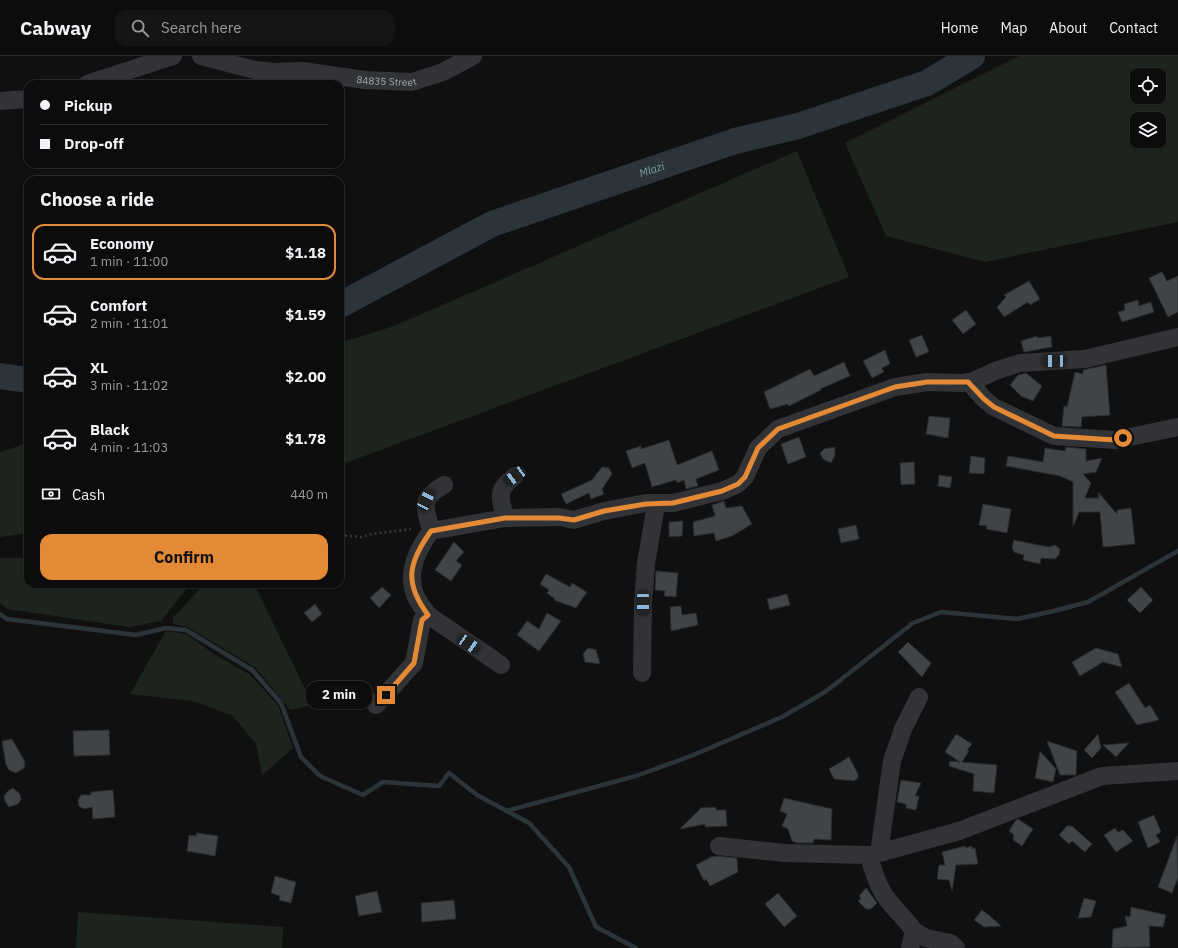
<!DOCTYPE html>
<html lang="en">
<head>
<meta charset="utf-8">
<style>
  :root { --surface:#0c0c0d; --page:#151516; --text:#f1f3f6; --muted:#9a9b9d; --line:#2c2c2e; --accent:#e48936 }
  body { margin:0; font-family:"IBM Plex Sans",sans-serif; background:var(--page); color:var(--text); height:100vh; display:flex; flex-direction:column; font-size:15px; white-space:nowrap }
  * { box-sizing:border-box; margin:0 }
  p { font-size:13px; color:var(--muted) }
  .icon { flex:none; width:22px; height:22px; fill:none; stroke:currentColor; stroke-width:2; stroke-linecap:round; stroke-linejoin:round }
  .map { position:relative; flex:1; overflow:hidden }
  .drawer { position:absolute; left:24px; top:120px; width:320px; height:412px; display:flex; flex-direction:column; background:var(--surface); border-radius:12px; box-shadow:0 1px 3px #0004,0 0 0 1px var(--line) }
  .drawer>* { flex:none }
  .hud { position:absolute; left:24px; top:24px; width:320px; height:88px; border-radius:12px; box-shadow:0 1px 3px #0004,0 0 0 1px var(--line); display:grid; align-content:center; height:88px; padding:0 16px; background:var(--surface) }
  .fabs { position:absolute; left:1130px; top:12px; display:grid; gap:8px }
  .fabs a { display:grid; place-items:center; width:36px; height:36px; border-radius:8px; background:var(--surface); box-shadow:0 1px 3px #0004,0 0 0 1px var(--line); font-size:20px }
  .end { position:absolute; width:18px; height:18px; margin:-9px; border:5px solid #e48936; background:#111; box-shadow:0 0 0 2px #111 }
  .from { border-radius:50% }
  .bubble { position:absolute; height:28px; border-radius:12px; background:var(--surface); box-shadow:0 1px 3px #0004,0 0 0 1px var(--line); font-size:13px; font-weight:800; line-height:28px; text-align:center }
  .car { position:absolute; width:12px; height:24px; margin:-12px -6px; border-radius:5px; box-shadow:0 0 3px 1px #0007; background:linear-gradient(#222 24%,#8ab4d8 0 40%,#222 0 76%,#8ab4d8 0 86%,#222 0) }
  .hud b { display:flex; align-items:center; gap:14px; height:38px; font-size:15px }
  .hud b+b { border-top:1px solid var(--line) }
  .hud i { width:10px; height:10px; background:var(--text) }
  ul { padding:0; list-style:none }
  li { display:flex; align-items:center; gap:12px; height:56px; margin:0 8px 6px; padding:0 8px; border:2px solid transparent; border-radius:12px }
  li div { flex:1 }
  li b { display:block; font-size:15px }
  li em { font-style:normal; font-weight:800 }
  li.selected { border-color:var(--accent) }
  li>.icon { width:36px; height:36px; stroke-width:1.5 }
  h2 { padding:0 16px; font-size:18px; line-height:48px }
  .pay { display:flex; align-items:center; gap:10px; height:44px; padding:0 16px; font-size:15px }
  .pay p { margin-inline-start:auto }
  .primary-button { display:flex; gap:8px; margin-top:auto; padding:8px 16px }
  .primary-button a { flex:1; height:46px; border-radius:12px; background:var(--accent); color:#111; font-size:16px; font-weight:800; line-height:46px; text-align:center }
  header { display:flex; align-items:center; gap:24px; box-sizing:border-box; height:56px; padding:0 20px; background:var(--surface); border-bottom:1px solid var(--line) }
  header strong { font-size:19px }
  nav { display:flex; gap:22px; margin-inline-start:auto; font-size:14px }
  .search { width:280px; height:36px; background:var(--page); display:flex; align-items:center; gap:10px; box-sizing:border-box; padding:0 14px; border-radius:12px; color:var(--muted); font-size:15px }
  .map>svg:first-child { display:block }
  .green { fill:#1d241d; fill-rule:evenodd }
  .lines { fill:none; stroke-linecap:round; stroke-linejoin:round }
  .stream { stroke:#2b3539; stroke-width:4.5 }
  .river { stroke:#2b3539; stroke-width:26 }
  .building { fill:#414447; stroke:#2a2b2d }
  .path { stroke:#373a3d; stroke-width:2.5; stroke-dasharray:2 3; stroke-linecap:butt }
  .minor { stroke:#313336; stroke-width:18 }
  .route { stroke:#e48936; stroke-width:5 }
  .labels { text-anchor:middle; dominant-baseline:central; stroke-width:3.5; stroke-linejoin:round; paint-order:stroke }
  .street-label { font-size:10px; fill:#a2aab1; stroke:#0b0b0c }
  .water-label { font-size:11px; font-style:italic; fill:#7b9dab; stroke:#0b0b0c }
</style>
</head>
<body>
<header>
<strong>Cabway</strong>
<div class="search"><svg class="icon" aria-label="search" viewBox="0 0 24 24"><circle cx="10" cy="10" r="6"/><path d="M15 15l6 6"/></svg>Search here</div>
<nav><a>Home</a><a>Map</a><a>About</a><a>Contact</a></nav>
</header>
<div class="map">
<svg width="1178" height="892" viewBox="0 0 1178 892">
  <rect width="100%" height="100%" fill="#101011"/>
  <!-- green -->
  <g class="green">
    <path d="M1019,0H1178V166L985,206L886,180L845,87ZM1137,19H1159V41H1137ZM1137,63H1159V85H1137Z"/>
    <polygon points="797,95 849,221 340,409 340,287 394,270"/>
    <polygon points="28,387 28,477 0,481 0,396"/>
    <polygon points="0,502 28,502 28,528 190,528 161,565 129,571 7,553 0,547"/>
    <polygon points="204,528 254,528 313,649 290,654 256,612 188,571 173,568 173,562"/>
    <polygon points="166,575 186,578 214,598 249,618 278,649 293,692 262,719 256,688 232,659 192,645 130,638"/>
    <polygon points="78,856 283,871 282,892 76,892"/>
  </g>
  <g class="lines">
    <!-- stream -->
    <g class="stream">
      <polyline points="0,558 7,563 136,579 166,572 186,574 252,614 281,647 301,701 320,720 363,739 383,726 439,730 449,717 477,739 529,767 569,811 596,871 636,892"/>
      <polyline points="506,755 636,720 691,700 782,661 825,636 913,567 941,556 1017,563 1054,555 1088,546 1178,495"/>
    </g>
    <!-- river -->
    <g class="river">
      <path id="s1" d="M340,249L492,168L735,85L798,70L927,27L972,0"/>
      <polyline points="0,320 28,324"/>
    </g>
  </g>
  <!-- building -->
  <g class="building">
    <polygon points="1162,216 1167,225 1178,220 1178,256 1168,261 1149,222"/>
    <polygon points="1029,225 1040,243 1030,249 1028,246 1004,261 997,251 1006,241 1004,239"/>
    <polygon points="1138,244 1139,250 1151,246 1154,256 1122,266 1118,256 1125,254 1124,248"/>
    <polygon points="966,254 976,268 963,278 952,264"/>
    <polygon points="922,279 929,296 916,301 909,284"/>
    <polygon points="1037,280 1037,282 1051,280 1052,291 1024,296 1021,285"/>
    <polygon points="885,294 890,308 882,312 884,316 872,322 863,305"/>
    <polygon points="844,306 850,320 820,333 821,334 789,350 788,348 770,353 764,336 810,313 814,320"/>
    <polygon points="1106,309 1110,359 1082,361 1081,371 1062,370 1064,350 1067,351 1075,316 1083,318 1083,314"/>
    <polygon points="1026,317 1042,330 1033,345 1021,340 1010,329 1018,319"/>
    <polygon points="929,360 950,362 948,382 926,378"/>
    <polygon points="799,381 806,401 788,408 781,388"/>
    <polygon points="669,384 677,409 712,395 719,414 696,423 698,430 686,433 684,424 677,427 676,424 652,431 645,407 632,412 626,395 641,390 641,393"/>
    <polygon points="835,391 835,399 831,407 823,403 820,397 824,393"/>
    <polygon points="1066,391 1086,393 1086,405 1102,402 1096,416 1083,418 1091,427 1085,442 1099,442 1098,436 1117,458 1117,454 1131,452 1135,488 1103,491 1100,456 1079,456 1073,471 1073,426 1060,420 1006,410 1008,400 1043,406 1045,392 1065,395"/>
    <polygon points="971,400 985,402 984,418 969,417"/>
    <polygon points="914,406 915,428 901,429 900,407"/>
    <polygon points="602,411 609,412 612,418 602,433 604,438 591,443 589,437 566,448 561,438 592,424"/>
    <polygon points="939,419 952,421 950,432 938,430"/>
    <polygon points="724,445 726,452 742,450 752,468 732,480 716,485 714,477 694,480 693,466 715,460 712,449"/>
    <polygon points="983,448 1011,453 1007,477 986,473 987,470 979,469"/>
    <polygon points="683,465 682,480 669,481 669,466"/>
    <polygon points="856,469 859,483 841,487 838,473"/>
    <polygon points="1014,484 1048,491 1055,489 1060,493 1059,499 1055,503 1041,502 1040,508 1023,504 1024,499 1014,496 1012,491"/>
    <polygon points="454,486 464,496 456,505 462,509 451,525 435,514"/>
    <polygon points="656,515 678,517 676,541 664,540 665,535 655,534"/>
    <polygon points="546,518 570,531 572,527 587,536 576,552 554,544 555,543 547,537 549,534 540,528"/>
    <polygon points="382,531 391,539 379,552 370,542"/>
    <polygon points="1141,531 1153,544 1140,557 1127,544"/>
    <polygon points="787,538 790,549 770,554 767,543"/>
    <polygon points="315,548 322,558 312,566 304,557"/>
    <polygon points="681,550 682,559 696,557 698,569 671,575 670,551"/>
    <polygon points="547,557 561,565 539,595 517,579 527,565 539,573"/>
    <polygon points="908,586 931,607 922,621 898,596"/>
    <polygon points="588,592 596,594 600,608 585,606 583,598"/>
    <polygon points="1096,592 1118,598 1122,611 1103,606 1080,620 1072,606"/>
    <polygon points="1129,627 1145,652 1150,649 1159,664 1137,669 1115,636"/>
    <polygon points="109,674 110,699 74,700 73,675"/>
    <polygon points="956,678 972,688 967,694 969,695 962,706 997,709 994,737 973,735 974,718 949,710 950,705 960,706 945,696"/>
    <polygon points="1098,678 1101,692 1092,702 1084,694"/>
    <polygon points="12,683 25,706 24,712 16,717 9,714 6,709 2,685"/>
    <polygon points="1047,685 1077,695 1076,719 1060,719"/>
    <polygon points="1129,687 1116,701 1103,689"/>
    <polygon points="1040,695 1056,713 1053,726 1035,722"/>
    <polygon points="849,701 858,718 858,722 854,725 834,723 829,713"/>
    <polygon points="901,724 921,727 915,740 919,740 916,754 906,752 906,748 897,746"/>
    <polygon points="13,732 20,738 21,744 18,748 9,751 5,745 4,740 8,735"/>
    <polygon points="113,734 115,761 93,763 92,751 84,753 79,750 78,744 81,739 91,739 91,736"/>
    <polygon points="784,742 832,753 831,784 814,783 813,787 797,787 792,785 788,773 782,770 787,758 780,755"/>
    <polygon points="716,751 716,754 726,754 727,770 705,771 705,768 680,773 701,752"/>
    <polygon points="1154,759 1161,776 1156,779 1160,786 1148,792 1138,766"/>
    <polygon points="1018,763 1033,773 1022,790 1013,784 1014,779 1009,775 1016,764"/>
    <polygon points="1067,770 1072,770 1092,788 1085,796 1072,785 1069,788 1059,779"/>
    <polygon points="1115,772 1118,776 1123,774 1133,785 1116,796 1104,779"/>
    <polygon points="197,777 218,780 215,800 187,795 189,779 196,780"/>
    <polygon points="1177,780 1178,822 1172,837 1158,831"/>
    <polygon points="965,790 965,792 972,790 972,793 975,792 978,808 956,809 952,835 949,824 937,823 939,809 945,809 942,796"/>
    <polygon points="717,800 737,802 738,816 710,830 706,823 704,825 696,809 711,801"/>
    <polygon points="275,820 296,826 291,847 279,844 280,840 271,837"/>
    <polygon points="866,832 877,847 871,853 866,853 858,845 861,842 859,840"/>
    <polygon points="377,835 382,856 359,860 355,840"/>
    <polygon points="778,837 797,860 784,871 765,848"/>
    <polygon points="1084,842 1096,845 1091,861 1078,862"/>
    <polygon points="454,844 456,863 422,866 421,847"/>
    <polygon points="1131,851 1166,859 1163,871 1149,870 1150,891 1112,892 1113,873 1127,870 1125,860 1130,861"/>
    <polygon points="982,854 990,860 1001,870 984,871 974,864"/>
  </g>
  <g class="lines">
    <!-- path -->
    <polyline class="path" points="340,479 361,481 372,478 412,473"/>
    <!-- minor -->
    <g class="minor">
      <path id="s2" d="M201,0L255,14L275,16L302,15L365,24L412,26L443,16L473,0"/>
      <polyline points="87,28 173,0"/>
      <polyline points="0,45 28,43"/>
      <polyline points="969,326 984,343 994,351 1054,380 1115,384 1178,371"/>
      <path d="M505,462C500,440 496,434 515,420"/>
      <path d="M431,475C425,450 419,443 444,429"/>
      <path d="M501,609C484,597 467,586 450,574C443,569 434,564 428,558C402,531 411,502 431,475L505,462L559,461L574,464L604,455L646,447H673L722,435L738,428L745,421L758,392L778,373L895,331L927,326L962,327L973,325L998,314L1020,307L1085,303L1178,281"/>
      <polyline points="642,617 643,547 646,507 656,449"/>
      <polyline points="376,649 414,607 422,564 428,559"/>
      <polyline points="719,790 784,797 869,799 879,797 959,775 1102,720 1178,715"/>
      <polyline points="879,797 892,705 903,673 919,641"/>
      <path d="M869,799C872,812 876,825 883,837C891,851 905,861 914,875L910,892"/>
      <polyline points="914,875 926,882 951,887 956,892"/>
    </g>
  </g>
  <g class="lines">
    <!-- route -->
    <path class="route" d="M386,639L414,607L422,564L428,559C404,527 408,507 431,475L505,462H559L574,464L604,455L646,448L673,447L722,435L738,428L745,421L758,392L778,373L895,331L927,326H968L984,343L994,351L1054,380L1115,384L1123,382"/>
  </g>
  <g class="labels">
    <!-- street labels -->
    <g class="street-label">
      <text stroke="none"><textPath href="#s2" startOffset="188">84835 Street</textPath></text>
    </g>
    <!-- water labels -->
    <g class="water-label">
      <text stroke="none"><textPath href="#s1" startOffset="341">Mlazi</textPath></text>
    </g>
  </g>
</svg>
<div class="fabs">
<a><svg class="icon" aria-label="locate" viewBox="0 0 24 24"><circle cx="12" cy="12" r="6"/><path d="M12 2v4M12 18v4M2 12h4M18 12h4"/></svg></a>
<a><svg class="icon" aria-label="layers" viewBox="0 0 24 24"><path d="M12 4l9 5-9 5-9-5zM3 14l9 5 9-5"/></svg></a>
</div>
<i class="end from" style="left:1123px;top:382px"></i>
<i class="end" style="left:386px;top:639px"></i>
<div class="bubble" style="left:306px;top:625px;width:66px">2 min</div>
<i class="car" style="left:1054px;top:305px;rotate:269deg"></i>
<i class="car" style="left:515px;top:420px;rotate:234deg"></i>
<i class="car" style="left:426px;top:444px;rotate:26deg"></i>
<i class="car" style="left:643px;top:547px;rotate:180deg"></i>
<i class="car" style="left:469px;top:588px;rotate:124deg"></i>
<div class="hud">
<b><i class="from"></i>Pickup</b>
<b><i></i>Drop-off</b>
</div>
<section class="drawer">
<h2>Choose a ride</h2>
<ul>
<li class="selected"><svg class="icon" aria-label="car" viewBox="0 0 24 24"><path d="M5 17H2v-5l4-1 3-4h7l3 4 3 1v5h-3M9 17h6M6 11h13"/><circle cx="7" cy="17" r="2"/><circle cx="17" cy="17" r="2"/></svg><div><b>Economy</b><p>1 min · 11:00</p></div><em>$1.18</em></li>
<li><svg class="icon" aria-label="car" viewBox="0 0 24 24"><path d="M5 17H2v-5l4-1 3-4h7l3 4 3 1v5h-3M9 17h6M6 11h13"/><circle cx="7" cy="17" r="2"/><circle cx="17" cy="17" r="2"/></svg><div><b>Comfort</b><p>2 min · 11:01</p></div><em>$1.59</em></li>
<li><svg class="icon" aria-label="car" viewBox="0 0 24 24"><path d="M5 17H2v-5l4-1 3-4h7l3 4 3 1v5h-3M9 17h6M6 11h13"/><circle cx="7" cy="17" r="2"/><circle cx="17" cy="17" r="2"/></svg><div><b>XL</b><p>3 min · 11:02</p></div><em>$2.00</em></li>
<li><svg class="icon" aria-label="car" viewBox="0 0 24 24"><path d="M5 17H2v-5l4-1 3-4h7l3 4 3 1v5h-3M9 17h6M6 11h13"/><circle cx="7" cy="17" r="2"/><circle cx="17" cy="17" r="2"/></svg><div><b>Black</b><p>4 min · 11:03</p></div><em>$1.78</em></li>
</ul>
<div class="pay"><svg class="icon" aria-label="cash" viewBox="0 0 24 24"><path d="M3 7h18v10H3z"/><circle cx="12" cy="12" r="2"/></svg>Cash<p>440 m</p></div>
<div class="primary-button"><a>Confirm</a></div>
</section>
</div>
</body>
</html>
